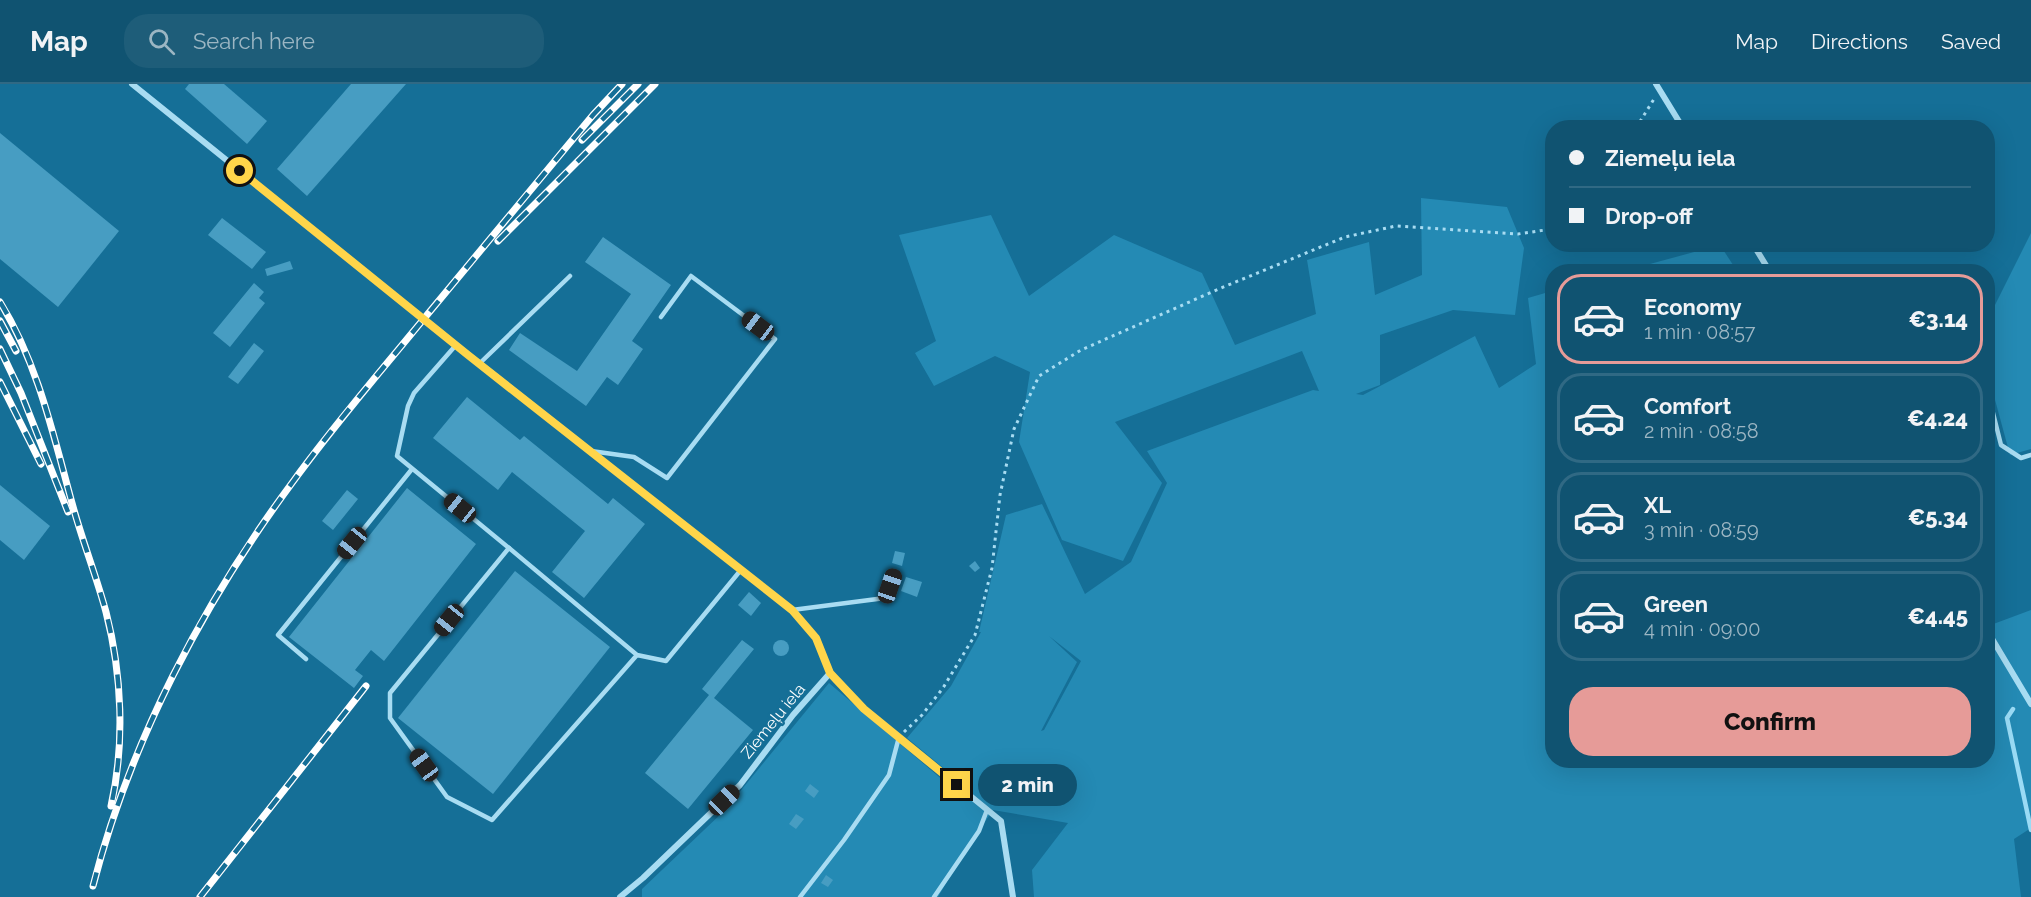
<!DOCTYPE html>
<html lang="en">
<head>
<meta charset="utf-8">
<style>
  :root { --surface:#105371; --page:#1e5d79; --text:#f1f3f6; --muted:#9cb6c3; --line:#306984; --accent:#e69b98 }
  body { margin:0; font-family:Raleway,sans-serif; background:var(--page); color:var(--text); height:100vh; display:flex; flex-direction:column; font-size:22px; white-space:nowrap }
  * { box-sizing:border-box; margin:0 }
  p { font-size:20px; color:var(--muted) }
  .icon { flex:none; width:33px; height:33px; fill:none; stroke:currentColor; stroke-width:2; stroke-linecap:round; stroke-linejoin:round }
  .map { position:relative; flex:1; overflow:hidden }
  .panel { position:absolute; left:1545px; top:180px; width:450px; height:504px; display:flex; flex-direction:column; background:var(--surface); border-radius:24px; box-shadow:0 6px 24px #0002 }
  .panel>* { flex:none }
  .guide { position:absolute; left:1545px; top:36px; width:450px; height:132px; border-radius:24px; box-shadow:0 6px 24px #0002; display:grid; align-content:center; height:132px; padding:0 24px; background:var(--surface) }
  .end { position:absolute; width:27px; height:27px; margin:-14px; border:8px solid #ffd54a; background:#111; box-shadow:0 0 0 3px #111 }
  .from { border-radius:50% }
  .bubble { position:absolute; height:42px; border-radius:21px; background:var(--surface); box-shadow:0 6px 24px #0002; font-size:20px; font-weight:800; line-height:42px; text-align:center }
  .car { position:absolute; width:18px; height:36px; margin:-18px -9px; border-radius:8px; box-shadow:0 0 4px 2px #0007; background:linear-gradient(#222 24%,#8ab4d8 0 40%,#222 0 76%,#8ab4d8 0 86%,#222 0) }
  .guide b { display:flex; align-items:center; gap:21px; height:57px; font-size:22px }
  .guide b+b { border-top:2px solid var(--line) }
  .guide i { width:15px; height:15px; background:var(--text) }
  ul { padding:10px 0 0; list-style:none }
  li { display:flex; align-items:center; gap:18px; height:90px; margin:0 12px 9px; padding:0 12px; border:3px solid var(--line); border-radius:24px }
  li div { flex:1 }
  li b { display:block; font-size:22px }
  li em { font-style:normal; font-weight:800 }
  li.on { border-color:var(--accent) }
  li>.icon { width:54px; height:54px; stroke-width:1.5 }
  .button { display:flex; gap:12px; margin-top:auto; padding:12px 24px }
  .button a { flex:1; height:69px; border-radius:24px; background:var(--accent); color:#111; font-size:24px; font-weight:800; line-height:69px; text-align:center }
  header { display:flex; align-items:center; gap:36px; box-sizing:border-box; height:84px; padding:0 30px; background:var(--surface); border-bottom:2px solid var(--line) }
  header strong { font-size:28px }
  nav { display:flex; gap:33px; margin-inline-start:auto; font-size:21px }
  .search { width:420px; height:54px; background:var(--page); display:flex; align-items:center; gap:15px; box-sizing:border-box; padding:0 21px; border-radius:24px; color:var(--muted); font-size:22px }
  .map>svg:first-child { display:block }
  .green { fill:#248ab4; fill-rule:evenodd }
  .lines { fill:none; stroke-linecap:round; stroke-linejoin:round }
  .stream { stroke:#9adbf5; stroke-width:4.5 }
  .building { fill:#479dc2 }
  .path { stroke:#a8dcf2; stroke-width:3; stroke-dasharray:3 4.5; stroke-linecap:butt }
  .service { stroke:#a8dcf2; stroke-width:4.5 }
  .minor { stroke:#a8dcf2; stroke-width:6 }
  .rail-casing { stroke:#fff; stroke-width:7 }
  .rail { stroke:#156f97; stroke-width:4.5; stroke-dasharray:14; stroke-linecap:butt }
  .route { stroke:#ffd54a; stroke-width:8 }
  .labels { text-anchor:middle; dominant-baseline:central; stroke-width:5; stroke-linejoin:round; paint-order:stroke }
  .street-label { font-size:16px; fill:#fff; stroke:#156f97 }
</style>
</head>
<body>
<header>
<strong>Map</strong>
<div class="search"><svg class="icon" aria-label="search" viewBox="0 0 24 24"><circle cx="10" cy="10" r="6"/><path d="M15 15l6 6"/></svg>Search here</div>
<nav><a>Map</a><a>Directions</a><a>Saved</a></nav>
</header>
<div class="map">
<svg width="2031" height="813" viewBox="0 0 2031 813">
  <rect width="100%" height="100%" fill="#156f97"/>
  <!-- green -->
  <g class="green">
    <path d="M1421,114L1507,123L1524,164L1515,231L1453,226L1380,251V301L1356,310L1363,311L1475,252L1499,304L1536,280L1528,214L1552,207V676H1988V542L2031,526V744L2014,755L2021,813H1034L1032,786L1068,739L993,726L963,770L938,813H642V805L724,727L829,599L952,704L958,696L907,654L951,602L981,548H979L1006,431L1042,420L1085,510L1131,478L1167,399L1147,367L1313,306L1319,307L1302,267L1115,338L1162,399L1123,477L1062,456L1019,358L1030,288L995,272L934,302L915,269L936,257L899,151L991,131L1029,212L1114,151L1202,189L1235,261L1316,230L1307,176L1369,158L1375,211L1422,191ZM1049,552L1081,577L1044,646L1041,647L1077,578Z"/>
    <polygon points="2031,149 2031,365 2010,371 1988,290 1988,235"/>
    <polygon points="1720,161 1737,187 1624,187"/>
  </g>
  <g class="lines">
    <!-- stream -->
    <polyline class="stream" points="2013,625 2007,634 2031,746"/>
  </g>
  <!-- building -->
  <g class="building">
    <polygon points="189,0 224,0 267,37 247,60 185,5"/>
    <polygon points="351,0 406,0 307,112 277,85"/>
    <polygon points="0,49 119,147 58,223 0,175"/>
    <polygon points="222,134 266,168 252,185 208,151"/>
    <polygon points="603,153 671,201 632,257 643,265 618,301 607,293 586,322 509,266 520,249 577,287 631,210 585,178"/>
    <polygon points="290,177 293,185 267,192 265,185"/>
    <polygon points="254,199 264,208 259,214 265,219 230,263 213,249"/>
    <polygon points="254,259 264,267 238,300 228,293"/>
    <polygon points="467,313 520,356 524,352 608,420 613,414 645,440 584,514 552,488 585,447 512,388 498,406 433,354"/>
    <polygon points="0,401 50,442 24,476 0,456"/>
    <polygon points="407,404 476,460 384,577 371,566 355,586 363,592 354,604 289,553"/>
    <polygon points="347,406 358,415 333,446 322,437"/>
    <polygon points="895,467 905,469 902,482 892,479"/>
    <polygon points="975,477 980,484 975,488 969,482"/>
    <polygon points="515,487 610,563 493,710 398,634"/>
    <polygon points="906,493 922,498 917,513 901,507"/>
    <polygon points="749,508 761,519 751,532 738,521"/>
    <polygon points="742,556 754,565 714,614 753,646 688,725 645,689 709,611 702,605"/>
    <circle cx="781" cy="564" r="8"/>
    <polygon points="810,700 819,707 814,714 805,707"/>
    <polygon points="796,730 804,735 796,745 789,740"/>
    <polygon points="826,791 833,796 828,803 821,799"/>
  </g>
  <g class="lines">
    <!-- path -->
    <g class="path">
      <polyline points="1636,44 1654,15"/>
      <polyline points="904,648 922,631 943,604 975,551 992,484 1000,411 1014,345 1039,292 1081,266 1221,204 1345,153 1396,142 1518,150 1552,145"/>
    </g>
    <!-- service -->
    <g class="service">
      <polyline points="1846,188 1852,185 1868,188"/>
      <polyline points="456,261 414,309 408,322 397,372 509,464"/>
      <polyline points="479,280 570,192"/>
      <polyline points="1988,309 2001,361 2021,374 2031,371"/>
      <polyline points="591,367 634,373 667,394 775,255 691,192 661,233"/>
      <polyline points="792,526 885,514 894,490"/>
      <polyline points="637,571 509,464 390,609 390,634 447,713 492,736 637,571 666,577 740,487"/>
      <polyline points="306,575 278,551 412,385"/>
      <polyline points="800,813 844,756 889,691 899,653"/>
      <polyline points="934,813 979,747 987,726"/>
    </g>
    <!-- minor -->
    <g class="minor">
      <polyline points="132,0 456,261 792,526 816,554 830,589 793,631 740,701 643,794 620,813"/>
      <polyline points="1656,0 1683,44"/>
      <polyline points="1753,160 1770,188"/>
      <polyline points="1988,548 2031,620"/>
      <polyline points="830,589 864,625 1001,737 1013,813"/>
    </g>
    <!-- rail casing -->
    <g class="rail-casing">
      <g id="rail">
        <polyline points="582,56 638,0"/>
        <polyline points="498,157 655,0"/>
        <path d="M0,218C38,280 53,350 72,419C82,456 96,491 106,528C122,590 125,660 111,722"/>
        <polyline points="0,237 16,267"/>
        <polyline points="0,265 21,309 68,428"/>
        <polyline points="0,298 41,380"/>
        <path d="M93,802C130,658 203,519 292,399C331,345 375,294 417,243C476,172 534,102 593,31L622,0"/>
        <polyline points="200,813 366,602"/>
      </g>
    </g>
    <!-- rail -->
    <use href="#rail" class="rail"/>
  </g>
  <g class="lines">
    <!-- route -->
    <polyline class="route" points="240,87 468,271 792,526 816,554 830,589 864,625 957,701"/>
  </g>
  <g class="labels">
    <!-- street labels -->
    <g class="street-label">
      <text transform="translate(773 637) rotate(-51)">Ziemeļu iela</text>
    </g>
  </g>
</svg>
<i class="end from" style="left:240px;top:87px"></i>
<i class="end" style="left:957px;top:701px"></i>
<div class="bubble" style="left:978px;top:680px;width:99px">2 min</div>
<i class="car" style="left:758px;top:242px;rotate:307deg"></i>
<i class="car" style="left:460px;top:424px;rotate:309deg"></i>
<i class="car" style="left:352px;top:459px;rotate:219deg"></i>
<i class="car" style="left:890px;top:502px;rotate:19deg"></i>
<i class="car" style="left:449px;top:536px;rotate:219deg"></i>
<i class="car" style="left:424px;top:681px;rotate:324deg"></i>
<i class="car" style="left:724px;top:716px;rotate:46deg"></i>
<div class="guide">
<b><i class="from"></i>Ziemeļu iela</b>
<b><i></i>Drop-off</b>
</div>
<section class="panel">
<ul>
<li class="on"><svg class="icon" aria-label="car" viewBox="0 0 24 24"><path d="M5 17H2v-5l4-1 3-4h7l3 4 3 1v5h-3M9 17h6M6 11h13"/><circle cx="7" cy="17" r="2"/><circle cx="17" cy="17" r="2"/></svg><div><b>Economy</b><p>1 min · 08:57</p></div><em>€3.14</em></li>
<li><svg class="icon" aria-label="car" viewBox="0 0 24 24"><path d="M5 17H2v-5l4-1 3-4h7l3 4 3 1v5h-3M9 17h6M6 11h13"/><circle cx="7" cy="17" r="2"/><circle cx="17" cy="17" r="2"/></svg><div><b>Comfort</b><p>2 min · 08:58</p></div><em>€4.24</em></li>
<li><svg class="icon" aria-label="car" viewBox="0 0 24 24"><path d="M5 17H2v-5l4-1 3-4h7l3 4 3 1v5h-3M9 17h6M6 11h13"/><circle cx="7" cy="17" r="2"/><circle cx="17" cy="17" r="2"/></svg><div><b>XL</b><p>3 min · 08:59</p></div><em>€5.34</em></li>
<li><svg class="icon" aria-label="car" viewBox="0 0 24 24"><path d="M5 17H2v-5l4-1 3-4h7l3 4 3 1v5h-3M9 17h6M6 11h13"/><circle cx="7" cy="17" r="2"/><circle cx="17" cy="17" r="2"/></svg><div><b>Green</b><p>4 min · 09:00</p></div><em>€4.45</em></li>
</ul>
<div class="button"><a>Confirm</a></div>
</section>
</div>
</body>
</html>
